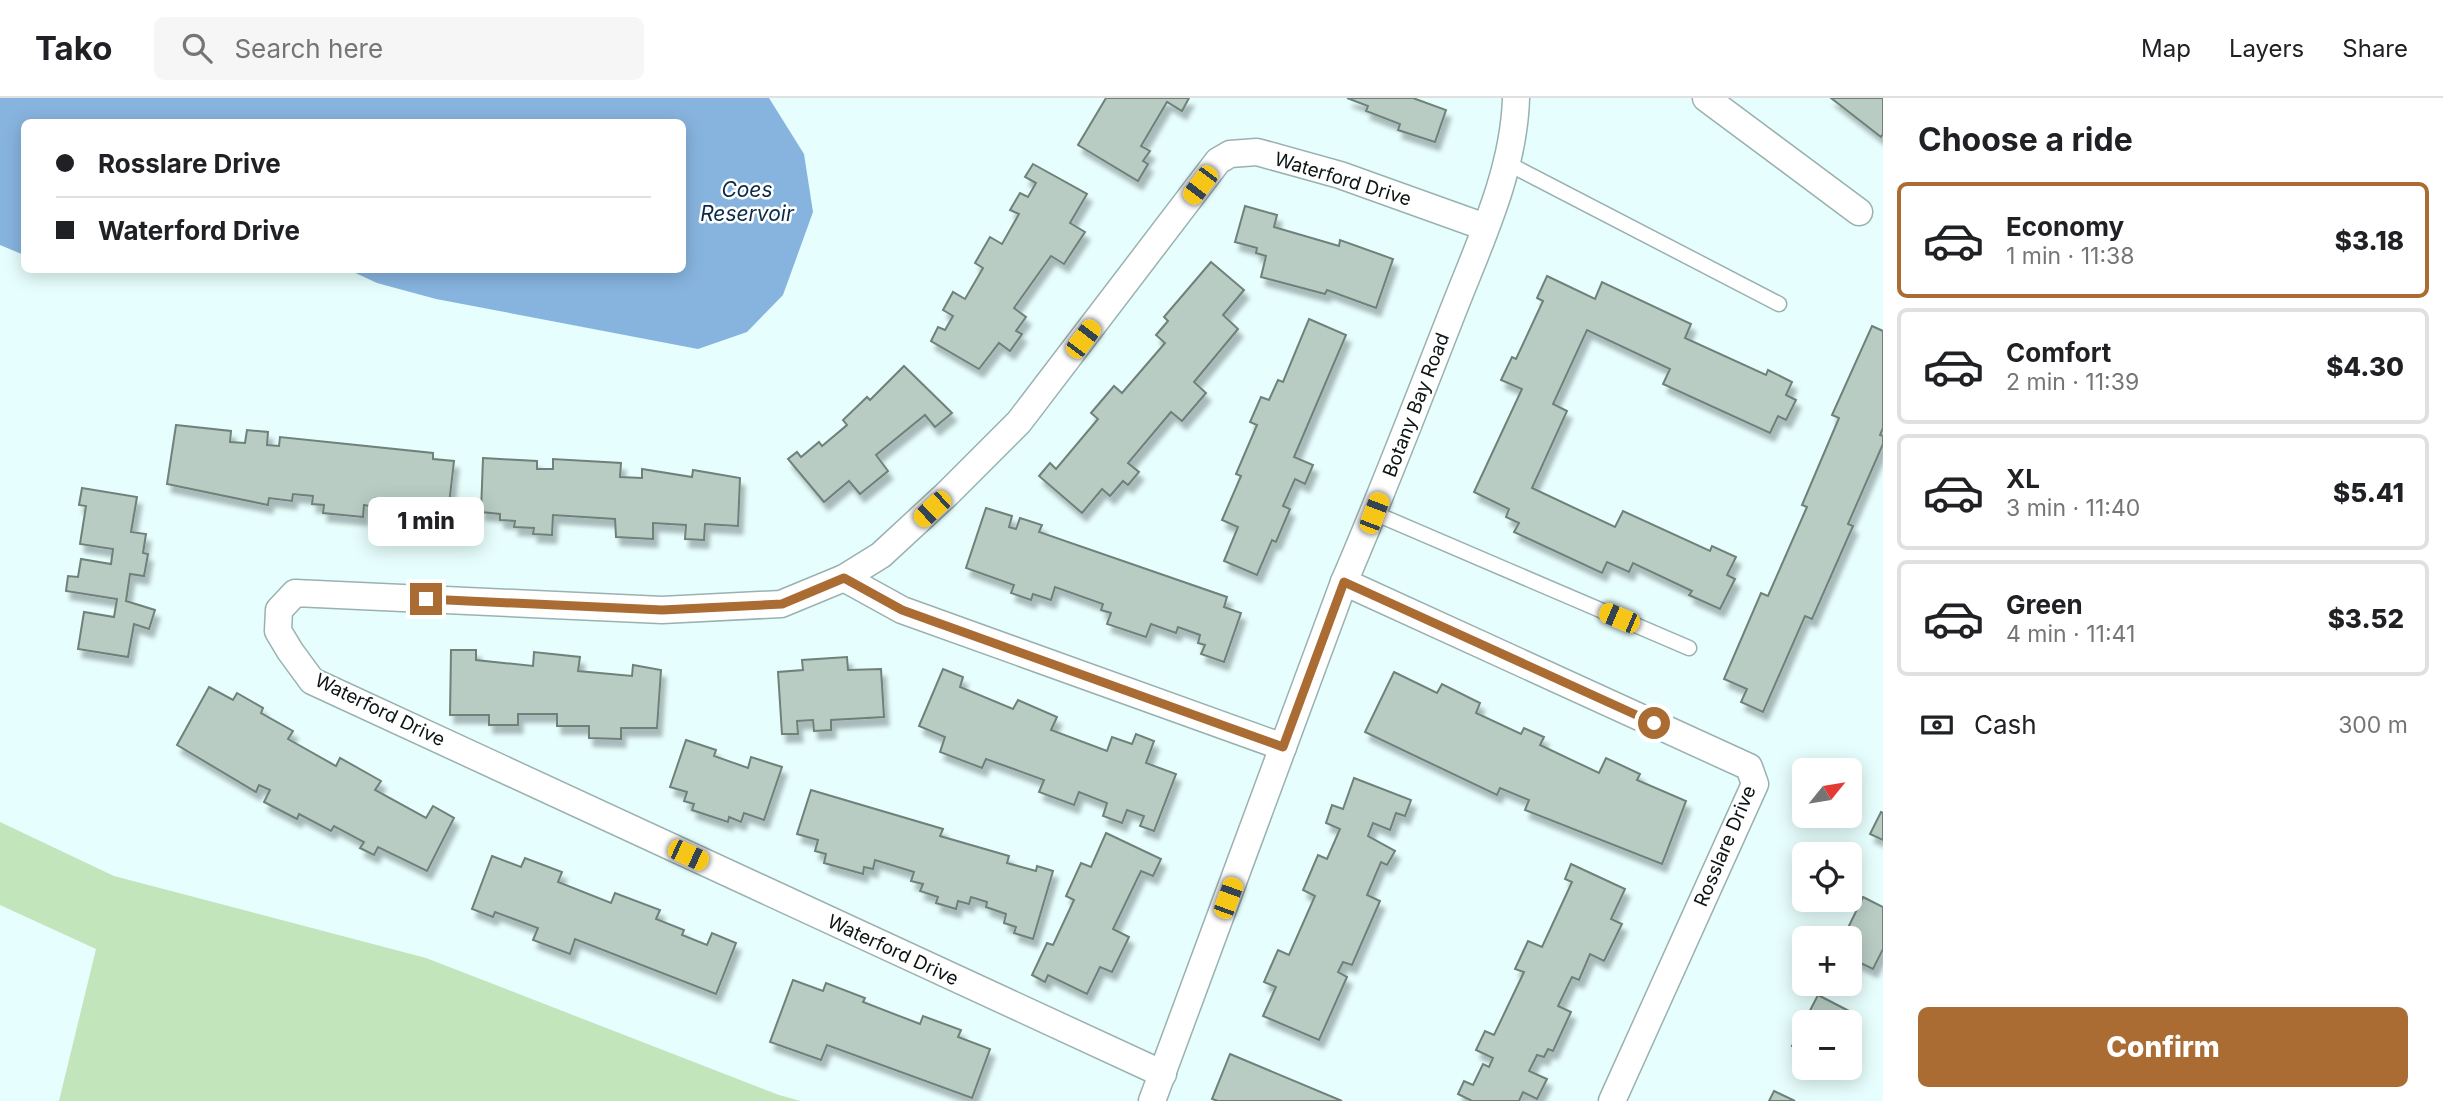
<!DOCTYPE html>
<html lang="en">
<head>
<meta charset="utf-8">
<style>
  :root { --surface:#fff; --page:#f6f6f6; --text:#202124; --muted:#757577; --line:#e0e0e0; --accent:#ab6c33 }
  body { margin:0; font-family:Inter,sans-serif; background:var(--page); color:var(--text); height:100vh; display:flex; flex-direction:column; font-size:26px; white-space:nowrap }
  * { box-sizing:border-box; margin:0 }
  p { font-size:23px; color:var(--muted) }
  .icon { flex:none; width:38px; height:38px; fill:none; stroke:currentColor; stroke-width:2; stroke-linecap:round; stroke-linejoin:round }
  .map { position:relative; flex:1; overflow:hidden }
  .drawer { display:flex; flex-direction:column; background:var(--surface); width:560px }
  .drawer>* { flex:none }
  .guide { position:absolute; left:21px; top:21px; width:665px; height:154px; border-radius:10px; box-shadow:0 4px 18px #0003; display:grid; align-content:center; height:154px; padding:0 35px; background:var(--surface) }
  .needle { width:46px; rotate:60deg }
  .tools { position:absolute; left:1792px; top:660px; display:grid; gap:14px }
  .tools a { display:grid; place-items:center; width:70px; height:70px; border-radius:10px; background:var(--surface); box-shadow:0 4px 18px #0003; font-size:35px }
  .end { position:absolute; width:32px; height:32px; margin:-16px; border:9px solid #ab6c33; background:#fff; box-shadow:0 0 0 4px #fff }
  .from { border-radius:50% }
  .bubble { position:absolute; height:49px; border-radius:10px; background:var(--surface); box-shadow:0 4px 18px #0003; font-size:23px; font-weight:800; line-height:49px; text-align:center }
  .car { position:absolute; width:21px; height:42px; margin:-21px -10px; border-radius:9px; box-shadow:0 0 5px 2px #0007; background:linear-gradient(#f5c518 24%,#345 0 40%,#f5c518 0 76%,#345 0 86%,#f5c518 0) }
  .guide b { display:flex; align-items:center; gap:24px; height:66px; font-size:26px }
  .guide b+b { border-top:2px solid var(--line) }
  .guide i { width:18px; height:18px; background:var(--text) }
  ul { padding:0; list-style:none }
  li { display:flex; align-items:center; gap:21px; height:116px; margin:0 14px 10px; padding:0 21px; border:4px solid var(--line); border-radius:10px }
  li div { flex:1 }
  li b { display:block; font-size:26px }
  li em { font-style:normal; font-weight:800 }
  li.current { border-color:var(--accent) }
  li>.icon { width:63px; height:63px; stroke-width:1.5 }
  h2 { padding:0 35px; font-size:32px; line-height:84px }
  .pay { display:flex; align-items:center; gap:18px; height:77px; padding:0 35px; font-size:26px }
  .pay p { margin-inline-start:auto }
  .button { display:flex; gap:14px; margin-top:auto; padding:14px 35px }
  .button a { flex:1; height:80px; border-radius:10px; background:var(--accent); color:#fff; font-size:28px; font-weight:800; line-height:80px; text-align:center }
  header { display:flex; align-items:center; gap:42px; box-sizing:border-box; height:98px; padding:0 35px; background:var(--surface); border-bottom:2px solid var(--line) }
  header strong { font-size:33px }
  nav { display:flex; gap:38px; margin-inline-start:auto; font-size:24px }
  .search { width:490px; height:63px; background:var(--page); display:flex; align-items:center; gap:18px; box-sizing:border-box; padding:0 24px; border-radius:10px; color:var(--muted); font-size:26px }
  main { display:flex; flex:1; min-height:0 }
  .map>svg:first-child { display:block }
  .green { fill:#c2e5bb }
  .water { fill:#87b4df }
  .building { fill:#b8ccc4; stroke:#6f8179; stroke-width:2; filter:url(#shadow) }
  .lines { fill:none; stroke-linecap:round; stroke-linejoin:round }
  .lane-casing { stroke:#9ab1b0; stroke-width:17 }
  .street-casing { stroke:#9ab1b0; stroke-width:29 }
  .lane { stroke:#fff; stroke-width:14 }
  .street { stroke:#fff; stroke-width:26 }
  .route { stroke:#ab6c33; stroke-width:9 }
  .labels { text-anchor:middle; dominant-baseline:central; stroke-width:5; stroke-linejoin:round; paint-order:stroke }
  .street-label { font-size:19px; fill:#0c1414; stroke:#fff }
  .water-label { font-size:21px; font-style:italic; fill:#0a2c49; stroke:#fff }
</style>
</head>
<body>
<header>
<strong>Tako</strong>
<div class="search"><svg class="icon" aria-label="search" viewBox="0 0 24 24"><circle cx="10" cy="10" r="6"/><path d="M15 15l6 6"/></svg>Search here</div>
<nav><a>Map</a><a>Layers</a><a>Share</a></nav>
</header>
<main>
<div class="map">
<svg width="1883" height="1003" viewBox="0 0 1883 1003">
  <defs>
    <filter id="shadow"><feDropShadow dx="4.5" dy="8" stdDeviation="2" flood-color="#0004"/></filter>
  </defs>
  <rect width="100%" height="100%" fill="#e6fefd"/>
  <!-- green -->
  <polygon class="green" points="0,724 114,778 426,860 779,997 801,1003 59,1003 96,851 0,807"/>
  <!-- water -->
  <polygon class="water" points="0,0 769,0 804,56 813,114 783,197 747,234 698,251 436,201 377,185 349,172 682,172 682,24 24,24 24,157 0,147"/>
  <!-- building -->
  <g class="building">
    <polygon points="1106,0 1189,0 1182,13 1167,4 1141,48 1150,53 1143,63 1148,66 1138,83 1078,47"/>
    <polygon points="1347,0 1413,0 1446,12 1435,44 1398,32 1400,26 1366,13 1368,8"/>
    <polygon points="1831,0 1883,0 1883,36 1881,39"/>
    <polygon points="1033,66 1087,96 1070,125 1085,134 1064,166 1051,158 1014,210 1026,219 1016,233 1022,236 1010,253 999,245 979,271 931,243 938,229 945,232 953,218 943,212 953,194 965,201 983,170 975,165 990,139 1002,146 1019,116 1010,112 1020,95 1028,99 1036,85 1025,79"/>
    <polygon points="1245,108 1277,117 1274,129 1339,148 1340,142 1393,161 1376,210 1327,192 1325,196 1261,179 1266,158 1256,155 1257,150 1235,144"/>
    <polygon points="1211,164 1244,192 1223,217 1238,231 1194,284 1206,295 1182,323 1171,314 1128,365 1139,374 1128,387 1123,383 1110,398 1102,391 1082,415 1039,378 1050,365 1056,371 1098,321 1091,315 1114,288 1122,295 1165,245 1156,237 1168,223 1164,219"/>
    <polygon points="1547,178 1595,201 1602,184 1691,226 1685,240 1766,277 1768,272 1792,284 1786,297 1796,302 1786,322 1778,318 1770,335 1663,286 1670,271 1587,232 1553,306 1567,313 1532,390 1615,429 1623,413 1710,453 1712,448 1736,459 1727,477 1735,481 1720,511 1689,497 1692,493 1633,465 1629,474 1607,464 1602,475 1514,434 1519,425 1506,419 1509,411 1474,394 1522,291 1501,282 1512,259 1516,261 1543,203 1537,200"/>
    <polygon points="1309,221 1346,237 1294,359 1313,367 1305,386 1295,381 1283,408 1290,411 1276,444 1272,442 1257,477 1224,463 1238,429 1222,422 1241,378 1236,376 1257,327 1250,324 1261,299 1269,302 1278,282 1283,284"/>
    <polygon points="1872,228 1883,233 1883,330 1880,337 1883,338 1883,346 1848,426 1853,428 1812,521 1805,518 1763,614 1741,604 1747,591 1724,581 1761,495 1768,498 1807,409 1802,407 1839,320 1832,317"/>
    <polygon points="904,268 952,315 935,329 925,317 876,357 888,373 860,396 849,383 824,404 788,361 797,354 801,359 819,344 822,348 847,327 843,322 867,299 870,302"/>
    <polygon points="176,327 231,333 230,344 245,345 247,332 268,334 267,347 279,348 280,339 433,355 433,361 454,363 447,424 424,421 425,415 412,414 414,405 375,400 374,409 364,407 363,419 323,415 324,407 312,406 313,398 293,396 292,403 269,400 268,407 167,386"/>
    <polygon points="483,360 537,363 537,371 553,371 553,361 621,365 620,379 642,380 642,371 692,379 693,372 740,380 738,428 705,426 704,442 685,441 686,427 653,425 653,441 616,439 615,421 553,417 552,437 533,436 534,430 514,429 515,423 500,422 500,416 481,414"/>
    <polygon points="82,390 137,399 131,434 146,436 143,455 148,456 144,478 130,476 126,503 155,512 149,531 134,526 128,559 78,551 84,514 114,519 117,501 66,493 68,478 78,479 81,461 111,466 113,451 80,446 86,408 79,407"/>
    <polygon points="986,410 1012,418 1009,429 1016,431 1020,420 1042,427 1039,434 1227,499 1224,509 1241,515 1224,564 1201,556 1205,547 1198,545 1200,537 1178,529 1176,535 1151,526 1146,539 1107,526 1111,515 1101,512 1103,506 1055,489 1051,502 1033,496 1031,502 1011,495 1014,487 966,470"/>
    <polygon points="451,552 476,552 476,562 533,568 534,554 580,559 578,573 632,578 633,567 661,572 657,630 621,630 621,641 589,640 589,628 557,628 557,616 518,616 518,627 489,627 489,617 450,617"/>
    <polygon points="847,559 848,572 881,571 884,619 831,622 831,632 814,633 813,622 797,623 798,636 782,636 778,574 803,572 802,562"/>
    <polygon points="943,571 963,579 960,589 1013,611 1018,602 1057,619 1051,632 1107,653 1112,639 1132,646 1136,636 1154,643 1146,665 1176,676 1154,733 1140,728 1144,718 1127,712 1122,725 1103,718 1107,705 1079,694 1074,707 1039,694 1044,682 986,661 982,670 940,654 945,639 919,628"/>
    <polygon points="1394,574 1437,595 1442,586 1480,605 1476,615 1521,636 1524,630 1544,639 1540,647 1599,675 1606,660 1640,676 1637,682 1686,703 1662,766 1525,712 1529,702 1500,690 1497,697 1365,634"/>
    <polygon points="209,589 233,602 237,595 263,610 261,615 293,633 288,641 336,668 340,660 381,683 375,692 426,720 433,708 454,720 427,773 378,749 374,757 360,750 364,744 334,728 331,733 299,716 297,721 264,704 270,692 259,687 256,694 177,647"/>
    <polygon points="686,642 716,652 714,658 748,670 751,659 782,669 764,722 744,715 741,724 729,719 728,724 692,712 694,706 684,703 687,694 670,689"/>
    <polygon points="1354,680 1411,702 1405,718 1396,715 1390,732 1373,725 1368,738 1395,753 1387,767 1381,764 1367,797 1380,803 1352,867 1343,864 1338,874 1347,879 1319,942 1263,918 1276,889 1264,884 1278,852 1289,857 1315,798 1303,792 1318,757 1327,761 1340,731 1326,725 1332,707 1343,711"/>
    <polygon points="811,692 943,731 940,738 1009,758 1007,765 1036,773 1037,768 1053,773 1033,841 1014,835 1016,829 1004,825 1006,816 986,809 987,804 971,799 969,806 958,803 956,811 936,805 938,799 920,793 923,786 911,783 914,774 875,762 873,771 864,769 863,776 824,765 826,756 815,753 818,742 797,736"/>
    <polygon points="1881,714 1883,715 1883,742 1870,736"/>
    <polygon points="1106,735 1161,761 1153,778 1141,773 1113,831 1129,839 1112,874 1100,869 1087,896 1048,877 1045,884 1032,877 1047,845 1053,847 1074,802 1066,798 1081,765 1091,769"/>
    <polygon points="492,758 521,769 525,760 562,774 558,784 611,805 615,795 660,812 656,821 684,832 682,837 707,847 712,835 736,845 716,896 575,841 570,856 533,842 538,830 495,814 493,819 472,811"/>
    <polygon points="1571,766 1625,791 1611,821 1622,826 1604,863 1590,856 1579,882 1572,879 1558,908 1571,914 1553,953 1548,951 1544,959 1537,957 1529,973 1547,981 1537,1001 1523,994 1519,1003 1472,1003 1458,996 1464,983 1473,987 1483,966 1489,969 1493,960 1476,952 1485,933 1494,937 1524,874 1515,871 1528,843 1542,849 1572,784 1565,781"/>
    <polygon points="1863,799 1883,809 1883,851 1873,871 1850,860 1850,840 1843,840"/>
    <polygon points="793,882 823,893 826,885 865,900 863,904 920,926 923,918 961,932 958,939 990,951 972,1000 827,947 821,962 770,944"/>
    <polygon points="1818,897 1851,914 1846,924 1804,924"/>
    <polygon points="1804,924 1804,954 1792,948"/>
    <polygon points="1230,956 1342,1003 1218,1003 1212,1001"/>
    <polygon points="1774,993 1795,1003 1769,1003"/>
  </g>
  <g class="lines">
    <!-- lane casing -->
    <g class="lane-casing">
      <g id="lane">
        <polyline points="1507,65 1779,206"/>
        <polyline points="1374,415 1689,550"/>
      </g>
    </g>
    <!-- street casing -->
    <g class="street-casing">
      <g id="street">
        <polyline points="1706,0 1859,114"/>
        <polyline points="844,480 902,512 1283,649"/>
        <polyline points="1344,484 1749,669 1755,686 1612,1003"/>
        <polyline points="1163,976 312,583 290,553 278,533 279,512 295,495 662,512 781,506 844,480 881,457 947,396 1019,324 1218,63 1230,56 1257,54 1340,77 1485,129"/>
        <path d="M1152,1003L1344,484C1382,396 1416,307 1451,218C1478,148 1514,75 1516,0"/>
      </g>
    </g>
    <!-- lane -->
    <use href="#lane" class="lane"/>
    <!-- street -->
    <use href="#street" class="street"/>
  </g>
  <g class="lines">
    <!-- route -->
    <polyline class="route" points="426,501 662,512 782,506 844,480 902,512 1283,649 1344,484 1654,625"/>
  </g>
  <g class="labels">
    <!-- street labels -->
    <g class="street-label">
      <text transform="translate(1343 81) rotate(17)">Waterford Drive</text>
      <text transform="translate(1416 307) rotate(-69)">Botany Bay Road</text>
      <text transform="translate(380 612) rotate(26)">Waterford Drive</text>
      <text transform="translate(1725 748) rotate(-67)">Rosslare Drive</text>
      <text transform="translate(893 852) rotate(25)">Waterford Drive</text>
    </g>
    <!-- water labels -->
    <g class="water-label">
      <text x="747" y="91">Coes<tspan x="747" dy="24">Reservoir</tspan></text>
    </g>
  </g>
</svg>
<div class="tools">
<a><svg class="needle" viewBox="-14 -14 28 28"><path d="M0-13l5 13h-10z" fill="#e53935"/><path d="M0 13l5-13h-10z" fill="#757577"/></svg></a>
<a><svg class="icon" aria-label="locate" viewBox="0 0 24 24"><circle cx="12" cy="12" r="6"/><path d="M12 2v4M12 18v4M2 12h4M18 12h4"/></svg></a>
<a>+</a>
<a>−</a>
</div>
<i class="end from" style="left:1654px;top:625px"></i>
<i class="end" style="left:426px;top:501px"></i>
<div class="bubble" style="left:368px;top:399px;width:116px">1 min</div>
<i class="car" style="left:1200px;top:87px;rotate:217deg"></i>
<i class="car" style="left:1083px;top:241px;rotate:37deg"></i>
<i class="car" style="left:932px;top:411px;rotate:227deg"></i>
<i class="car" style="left:1374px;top:415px;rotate:21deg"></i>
<i class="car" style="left:1619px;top:520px;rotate:293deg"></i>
<i class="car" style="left:688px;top:757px;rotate:115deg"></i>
<i class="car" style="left:1228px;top:800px;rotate:20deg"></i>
<div class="guide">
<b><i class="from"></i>Rosslare Drive</b>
<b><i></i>Waterford Drive</b>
</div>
</div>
<section class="drawer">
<h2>Choose a ride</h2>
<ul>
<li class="current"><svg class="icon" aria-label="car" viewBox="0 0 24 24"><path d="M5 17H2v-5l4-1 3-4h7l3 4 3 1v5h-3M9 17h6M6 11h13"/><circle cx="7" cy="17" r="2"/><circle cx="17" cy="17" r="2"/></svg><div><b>Economy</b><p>1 min · 11:38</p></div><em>$3.18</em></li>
<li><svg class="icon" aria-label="car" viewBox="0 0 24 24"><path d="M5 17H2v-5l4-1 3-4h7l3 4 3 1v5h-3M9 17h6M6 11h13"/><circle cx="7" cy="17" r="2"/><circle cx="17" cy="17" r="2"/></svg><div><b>Comfort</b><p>2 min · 11:39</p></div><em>$4.30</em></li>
<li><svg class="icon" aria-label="car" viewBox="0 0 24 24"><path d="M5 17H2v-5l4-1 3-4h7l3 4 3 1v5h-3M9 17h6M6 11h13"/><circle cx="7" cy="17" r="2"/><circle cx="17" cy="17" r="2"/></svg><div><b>XL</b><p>3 min · 11:40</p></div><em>$5.41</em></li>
<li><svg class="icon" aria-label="car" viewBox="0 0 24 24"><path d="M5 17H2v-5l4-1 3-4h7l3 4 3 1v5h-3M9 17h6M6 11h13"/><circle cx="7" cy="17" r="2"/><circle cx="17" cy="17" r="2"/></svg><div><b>Green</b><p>4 min · 11:41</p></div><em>$3.52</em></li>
</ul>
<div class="pay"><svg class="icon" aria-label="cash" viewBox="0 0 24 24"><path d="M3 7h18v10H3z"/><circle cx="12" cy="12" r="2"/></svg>Cash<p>300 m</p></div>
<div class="button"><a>Confirm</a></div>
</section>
</main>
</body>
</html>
